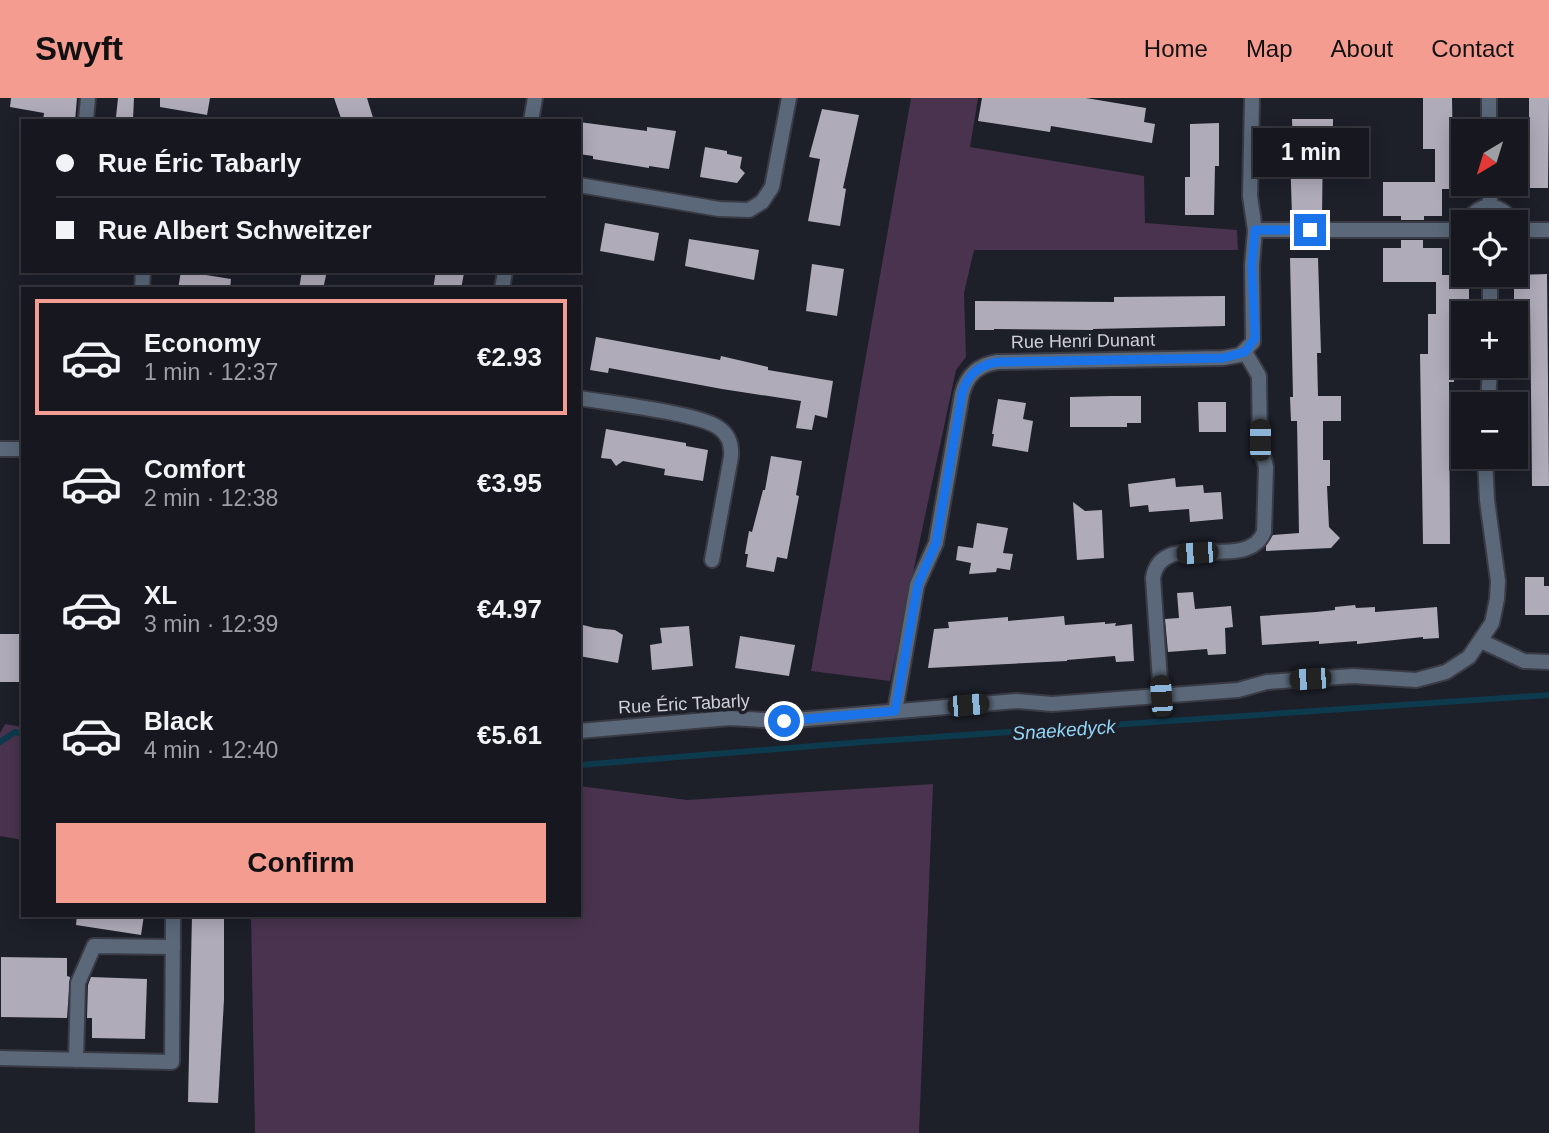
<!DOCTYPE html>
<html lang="en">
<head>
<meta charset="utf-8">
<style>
  :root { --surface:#16171f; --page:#1f2028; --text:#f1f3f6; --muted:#9e9fa4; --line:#35363d; --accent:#f59c91 }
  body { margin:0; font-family:Helvetica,sans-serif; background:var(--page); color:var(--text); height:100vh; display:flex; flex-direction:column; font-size:26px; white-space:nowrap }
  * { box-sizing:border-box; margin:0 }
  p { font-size:23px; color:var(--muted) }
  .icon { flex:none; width:38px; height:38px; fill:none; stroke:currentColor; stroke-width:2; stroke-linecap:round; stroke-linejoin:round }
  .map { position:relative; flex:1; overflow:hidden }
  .drawer { position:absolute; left:21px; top:189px; width:560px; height:630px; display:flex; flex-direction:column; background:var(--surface); border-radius:0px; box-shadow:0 4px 18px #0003,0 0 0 2px var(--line) }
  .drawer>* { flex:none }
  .hud { position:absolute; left:21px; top:21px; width:560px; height:154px; border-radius:0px; box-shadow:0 4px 18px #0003,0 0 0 2px var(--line); display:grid; align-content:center; height:154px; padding:0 35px; background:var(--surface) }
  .needle { width:46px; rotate:218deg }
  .tools { position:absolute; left:1451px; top:21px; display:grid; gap:14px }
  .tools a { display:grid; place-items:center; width:77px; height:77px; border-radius:0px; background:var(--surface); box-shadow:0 4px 18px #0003,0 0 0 2px var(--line); font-size:35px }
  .end { position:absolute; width:32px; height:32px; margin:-16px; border:9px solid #1a73e8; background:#fff; box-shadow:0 0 0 4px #fff }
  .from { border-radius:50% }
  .bubble { position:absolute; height:49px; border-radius:0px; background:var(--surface); box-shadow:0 4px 18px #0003,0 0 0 2px var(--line); font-size:23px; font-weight:600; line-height:49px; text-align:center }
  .car { position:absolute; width:21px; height:42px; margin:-21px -10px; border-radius:9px; box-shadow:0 0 5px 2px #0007; background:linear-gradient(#222 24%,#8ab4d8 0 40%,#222 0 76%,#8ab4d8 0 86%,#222 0) }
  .hud b { display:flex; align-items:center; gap:24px; height:66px; font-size:26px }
  .hud b+b { border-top:2px solid var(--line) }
  .hud i { width:18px; height:18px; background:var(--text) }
  ul { padding:12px 0 0; list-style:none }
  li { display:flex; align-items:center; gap:21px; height:116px; margin:0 14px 10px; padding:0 21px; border:4px solid transparent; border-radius:0px }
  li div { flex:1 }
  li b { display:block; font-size:26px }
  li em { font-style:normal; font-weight:600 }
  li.selected { border-color:var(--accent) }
  li>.icon { width:63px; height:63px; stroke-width:1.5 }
  .primary-button { display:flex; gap:14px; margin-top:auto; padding:14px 35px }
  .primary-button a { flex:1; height:80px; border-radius:0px; background:var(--accent); color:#111; font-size:28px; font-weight:600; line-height:80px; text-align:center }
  header { display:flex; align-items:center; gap:42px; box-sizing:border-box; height:98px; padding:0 35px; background:var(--accent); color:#111 }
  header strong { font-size:33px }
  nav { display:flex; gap:38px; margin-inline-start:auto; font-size:24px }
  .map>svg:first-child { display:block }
  .green { fill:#4a334f }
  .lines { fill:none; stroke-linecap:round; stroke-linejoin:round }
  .stream { stroke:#0e3a4e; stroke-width:6 }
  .building { fill:#afabb9 }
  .minor-casing { stroke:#3a3b45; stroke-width:18 }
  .minor { stroke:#5a6879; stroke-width:14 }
  .route { stroke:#1a73e8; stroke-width:9 }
  .labels { text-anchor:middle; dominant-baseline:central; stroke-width:7; stroke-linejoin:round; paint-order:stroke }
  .street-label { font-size:18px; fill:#d0d1d8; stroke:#1d1f29 }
  .water-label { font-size:19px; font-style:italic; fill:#93d5f7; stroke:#1d1f29 }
</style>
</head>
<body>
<header>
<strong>Swyft</strong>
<nav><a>Home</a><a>Map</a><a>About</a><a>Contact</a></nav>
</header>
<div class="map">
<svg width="1549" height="1035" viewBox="0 0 1549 1035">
  <rect width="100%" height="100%" fill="#1d1f29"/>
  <!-- green -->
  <g class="green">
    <polygon points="911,0 978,0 970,49 1144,78 1145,125 1237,132 1238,152 974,152 964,195 966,259 956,272 890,583 811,573"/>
    <polygon points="5,626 23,629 23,742 0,738 0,635"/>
    <polygon points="933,686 919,1035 255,1035 251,817 579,817 579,688 687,702"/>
  </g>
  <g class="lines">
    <!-- stream -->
    <g class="stream">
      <polyline points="0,644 15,634 23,636"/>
      <polyline points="579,667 863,644 1549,597"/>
    </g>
  </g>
  <!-- building -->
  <g class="building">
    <polygon points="11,0 77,0 75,23 43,23 44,15 10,9"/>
    <polygon points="118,0 134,0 133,21 116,19"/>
    <polygon points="160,0 210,0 207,17 160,9"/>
    <polygon points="334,0 367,0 374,23 342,23"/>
    <polygon points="982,0 1086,0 1146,10 1144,24 1155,26 1152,45 1051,28 1050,34 978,23"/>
    <polygon points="1423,0 1452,0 1453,61 1463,61 1463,91 1442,91 1442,118 1424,118 1424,122 1401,122 1401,118 1383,118 1383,84 1435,84 1435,51 1423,51"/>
    <polygon points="1529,0 1549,0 1548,90 1516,90 1516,60 1529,60"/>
    <polygon points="822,11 859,17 843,90 846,91 840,128 808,123 820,61 809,59"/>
    <polygon points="1292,21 1333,21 1333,41 1323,41 1322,119 1292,119 1290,53 1293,53"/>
    <polygon points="579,24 647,33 647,29 676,33 669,71 649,68 649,70 593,61 593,58 579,56"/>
    <polygon points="1219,25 1219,68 1215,68 1214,117 1185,117 1185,79 1190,79 1190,26"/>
    <polygon points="705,49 727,53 727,56 742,59 740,70 745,75 737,85 700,79"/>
    <polygon points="605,125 659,135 654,163 600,153"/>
    <polygon points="689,141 759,152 754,182 685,168"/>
    <polygon points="1401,142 1423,142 1423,150 1442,150 1442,177 1469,177 1469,206 1454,206 1454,284 1449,284 1450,446 1423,446 1420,256 1428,256 1428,216 1436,216 1436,184 1383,184 1383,150 1401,150"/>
    <polygon points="1290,160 1318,160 1321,255 1317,255 1318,298 1341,298 1341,323 1323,323 1323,362 1330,362 1330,388 1327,388 1329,429 1340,440 1331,450 1266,453 1266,447 1273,437 1299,435 1297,323 1291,323 1290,299 1293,299"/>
    <polygon points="812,166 844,171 837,218 806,213"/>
    <polygon points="181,173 231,181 230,191 178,191"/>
    <polygon points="302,173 327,173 323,191 299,191"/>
    <polygon points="436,173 464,175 461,191 433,191"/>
    <polygon points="1547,176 1549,388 1532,388 1530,206 1514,206 1514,177"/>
    <polygon points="1225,198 1225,228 1093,231 1093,232 994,231 994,232 975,232 975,203 1114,204 1114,199"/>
    <polygon points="596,239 720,262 721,258 768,269 768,272 833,283 827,320 815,317 812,332 796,330 801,303 722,291 609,270 608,275 590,272"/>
    <polygon points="1111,298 1141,298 1141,325 1127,325 1127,329 1070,329 1070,299"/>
    <polygon points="998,301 1026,305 1023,321 1033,323 1028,354 992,348 994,336 992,336"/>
    <polygon points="1198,304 1226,304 1226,334 1199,334"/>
    <polygon points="606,331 686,345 686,348 708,352 703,383 664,377 665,371 623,363 616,368 611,361 601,360"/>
    <polygon points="771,358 802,363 796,397 799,398 787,461 777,459 774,474 746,469 748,456 745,456 749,433 752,434 763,392 765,392"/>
    <polygon points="1175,380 1176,389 1203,387 1204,395 1221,394 1223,421 1190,424 1189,411 1149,414 1148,407 1130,409 1128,386"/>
    <polygon points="1073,404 1085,413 1102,412 1104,460 1077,462"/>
    <polygon points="977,425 1008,430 1003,455 1013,456 1010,472 997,470 996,474 969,476 971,465 956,462 958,448 973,450"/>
    <polygon points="1525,479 1544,479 1544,488 1549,488 1549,517 1525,517"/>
    <polygon points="1193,494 1195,511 1231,508 1233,529 1225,530 1226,556 1208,557 1207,551 1168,554 1165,521 1179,520 1177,495"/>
    <polygon points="1355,507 1356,510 1375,509 1375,514 1437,509 1439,540 1423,541 1423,539 1357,546 1357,543 1319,546 1319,543 1262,547 1260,518 1316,514 1335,512 1335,509"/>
    <polygon points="1064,518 1065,527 1105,524 1105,526 1116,525 1115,528 1132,526 1134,563 1116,564 1115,558 1067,562 1067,563 928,570 934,531 949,530 948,524 1008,519 1008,523"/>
    <polygon points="579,526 595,530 615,532 623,537 618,565 579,558"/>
    <polygon points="689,528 693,568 652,572 650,547 662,545 660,530"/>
    <polygon points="0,536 23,536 22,555 19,555 19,584 0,584"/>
    <polygon points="740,538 795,547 789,578 735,570"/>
    <polygon points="77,817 144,817 141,837 76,827"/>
    <polygon points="192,817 224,817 224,902 218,1005 188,1004"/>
    <polygon points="1,859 67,860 67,878 70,879 67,920 1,919"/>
    <polygon points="91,879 147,881 145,941 92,940 92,920 87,920 88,887"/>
  </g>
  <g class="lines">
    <!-- minor casing -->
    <g class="minor-casing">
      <g id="minor">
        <polyline points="1489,0 1489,33"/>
        <polyline points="86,21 88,0"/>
        <polyline points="531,23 535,0"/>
        <polyline points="1490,86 1490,108"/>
        <polyline points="579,87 719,111 749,112 762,104 772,89 789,0"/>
        <path d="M1468,124C1478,103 1502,104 1512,124"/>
        <polyline points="1255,132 1463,132"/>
        <polyline points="1516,132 1549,132"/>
        <polyline points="142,191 143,173"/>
        <polyline points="502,191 505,173"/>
        <polyline points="1490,215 1490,177"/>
        <path d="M579,300C608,305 700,315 719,330C729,337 732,347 731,359L712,462"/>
        <polyline points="1488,306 1490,268"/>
        <polyline points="0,351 23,351"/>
        <polyline points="1481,543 1524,563 1549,564"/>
        <path d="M1161,598L1153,480C1161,428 1247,477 1264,434L1266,369L1260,346L1259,278L1245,254"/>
        <path d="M895,613L917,487L936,445L962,296C967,277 978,267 997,264L1223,260L1240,257L1253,244L1252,167L1255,132L1250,98L1252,0"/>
        <polyline points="579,633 730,620 784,623 1016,603 1052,606 1238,592 1267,584 1353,578 1416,582 1446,574 1469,559 1492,525 1497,501 1498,483 1487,402 1485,359"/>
        <polyline points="0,960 172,964 173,817"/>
        <polyline points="76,962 78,885 94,848 173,849"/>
      </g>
    </g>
    <!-- minor -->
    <use href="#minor" class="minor"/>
  </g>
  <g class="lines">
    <!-- route -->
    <path class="route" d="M784,623L895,613L918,486L936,445L962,296C967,277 978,267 998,264L1223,260L1245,254L1255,240L1252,167L1255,132H1310"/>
  </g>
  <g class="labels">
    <!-- street labels -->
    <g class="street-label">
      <text transform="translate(1083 243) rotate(-1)">Rue Henri Dunant</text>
      <text transform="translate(684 606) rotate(-3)">Rue Éric Tabarly</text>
    </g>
    <!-- water labels -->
    <g class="water-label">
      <text transform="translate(1064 632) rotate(-4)">Snaekedyck</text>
    </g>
  </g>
</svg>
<div class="tools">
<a><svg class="needle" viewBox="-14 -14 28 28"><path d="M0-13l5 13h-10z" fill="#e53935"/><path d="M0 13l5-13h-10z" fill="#9e9fa4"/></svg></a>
<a><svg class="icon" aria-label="locate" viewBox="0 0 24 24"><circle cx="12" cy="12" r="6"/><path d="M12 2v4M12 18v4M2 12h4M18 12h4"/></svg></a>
<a>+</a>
<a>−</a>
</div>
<i class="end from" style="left:784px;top:623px"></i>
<i class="end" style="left:1310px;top:132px"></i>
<div class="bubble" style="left:1253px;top:30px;width:116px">1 min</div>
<i class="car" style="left:1260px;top:342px;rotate:0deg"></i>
<i class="car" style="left:1197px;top:455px;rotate:266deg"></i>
<i class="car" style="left:1310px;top:581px;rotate:266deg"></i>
<i class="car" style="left:1161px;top:598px;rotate:356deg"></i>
<i class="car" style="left:968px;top:607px;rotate:85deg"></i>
<div class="hud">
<b><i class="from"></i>Rue Éric Tabarly</b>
<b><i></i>Rue Albert Schweitzer</b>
</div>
<section class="drawer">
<ul>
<li class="selected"><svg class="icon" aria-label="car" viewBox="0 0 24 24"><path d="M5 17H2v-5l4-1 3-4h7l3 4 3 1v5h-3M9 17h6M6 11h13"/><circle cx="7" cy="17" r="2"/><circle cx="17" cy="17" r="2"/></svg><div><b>Economy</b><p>1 min · 12:37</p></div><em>€2.93</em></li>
<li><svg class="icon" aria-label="car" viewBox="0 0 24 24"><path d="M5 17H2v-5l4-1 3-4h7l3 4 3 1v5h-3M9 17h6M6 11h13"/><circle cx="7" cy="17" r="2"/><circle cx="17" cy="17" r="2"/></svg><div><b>Comfort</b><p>2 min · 12:38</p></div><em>€3.95</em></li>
<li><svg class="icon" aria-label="car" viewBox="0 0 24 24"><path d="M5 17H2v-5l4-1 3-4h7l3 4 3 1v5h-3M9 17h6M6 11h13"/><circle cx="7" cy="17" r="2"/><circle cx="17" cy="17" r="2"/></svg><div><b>XL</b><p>3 min · 12:39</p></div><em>€4.97</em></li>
<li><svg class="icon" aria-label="car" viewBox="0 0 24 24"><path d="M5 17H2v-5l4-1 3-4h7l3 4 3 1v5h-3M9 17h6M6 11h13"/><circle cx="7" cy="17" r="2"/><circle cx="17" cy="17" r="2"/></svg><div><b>Black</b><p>4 min · 12:40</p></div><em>€5.61</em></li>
</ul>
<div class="primary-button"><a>Confirm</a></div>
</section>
</div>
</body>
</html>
